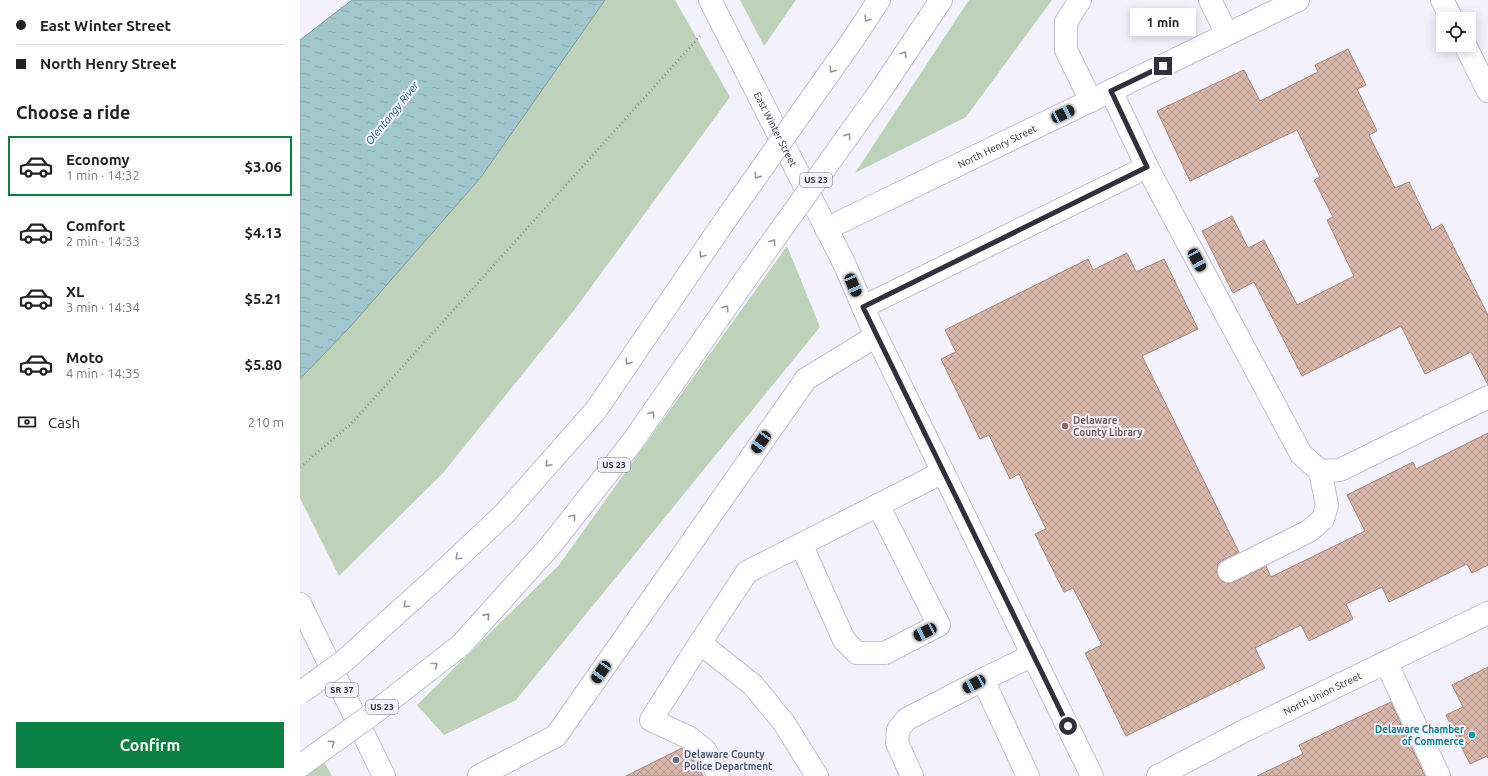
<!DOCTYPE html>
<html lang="en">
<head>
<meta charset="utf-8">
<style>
  :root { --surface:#fff; --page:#f2f2f2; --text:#222; --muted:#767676; --line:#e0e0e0; --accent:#0b8043 }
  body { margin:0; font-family:Ubuntu,sans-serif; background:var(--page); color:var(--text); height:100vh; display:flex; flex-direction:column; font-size:15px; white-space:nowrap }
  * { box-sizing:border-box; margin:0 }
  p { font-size:13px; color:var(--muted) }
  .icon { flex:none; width:22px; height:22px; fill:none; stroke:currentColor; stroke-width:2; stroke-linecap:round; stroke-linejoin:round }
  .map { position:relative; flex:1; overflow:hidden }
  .drawer { display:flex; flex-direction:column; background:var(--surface); width:300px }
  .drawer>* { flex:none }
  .top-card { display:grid; align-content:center; height:88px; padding:0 16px; background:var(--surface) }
  .buttons { position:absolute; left:1136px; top:12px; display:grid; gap:8px }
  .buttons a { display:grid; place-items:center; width:40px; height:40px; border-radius:0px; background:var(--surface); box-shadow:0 2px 10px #0003; font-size:20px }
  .end { position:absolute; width:18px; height:18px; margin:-9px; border:5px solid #32303a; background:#fff; box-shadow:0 0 0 2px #fff }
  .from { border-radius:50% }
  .bubble { position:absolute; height:28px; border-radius:0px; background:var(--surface); box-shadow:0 2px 10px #0003; font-size:13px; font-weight:700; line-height:28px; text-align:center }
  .car { position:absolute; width:12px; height:24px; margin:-12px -6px; border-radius:5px; box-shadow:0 0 3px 1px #0007; background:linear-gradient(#222 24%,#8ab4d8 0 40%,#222 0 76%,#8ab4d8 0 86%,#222 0) }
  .top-card b { display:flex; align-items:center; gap:14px; height:38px; font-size:15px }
  .top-card b+b { border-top:1px solid var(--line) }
  .top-card i { width:10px; height:10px; background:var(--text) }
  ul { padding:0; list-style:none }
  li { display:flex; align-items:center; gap:12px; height:60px; margin:0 8px 6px; padding:0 8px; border:2px solid transparent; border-radius:0px }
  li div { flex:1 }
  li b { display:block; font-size:15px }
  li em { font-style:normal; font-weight:700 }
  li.active { border-color:var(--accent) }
  li>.icon { width:36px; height:36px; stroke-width:1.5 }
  h2 { padding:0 16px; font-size:18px; line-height:48px }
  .pay { display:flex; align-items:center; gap:10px; height:44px; padding:0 16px; font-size:15px }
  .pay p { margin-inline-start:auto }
  .primary-button { display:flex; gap:8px; margin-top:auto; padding:8px 16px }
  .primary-button a { flex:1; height:46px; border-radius:0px; background:var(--accent); color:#fff; font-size:16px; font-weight:700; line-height:46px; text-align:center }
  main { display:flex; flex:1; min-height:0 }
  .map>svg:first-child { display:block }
  .grass { fill:#bed2b9 }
  .water { fill:url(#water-ripples); stroke:#7e9aa0 }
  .building { fill:url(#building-cross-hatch); stroke:#a58c81 }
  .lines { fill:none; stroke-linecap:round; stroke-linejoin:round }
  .minor-casing { stroke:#c4bfd7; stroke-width:24 }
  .highway-casing { stroke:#c4bfd7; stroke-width:24 }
  .path { stroke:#8c8a94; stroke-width:2.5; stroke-dasharray:1 3; stroke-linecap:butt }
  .minor { stroke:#fff; stroke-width:22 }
  .highway { stroke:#fff; stroke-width:22 }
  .highway-bridge-casing { stroke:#c4bfd7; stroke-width:24; stroke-linecap:butt }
  .highway-bridge { stroke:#fff; stroke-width:22 }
  .oneway { stroke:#98989c }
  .route { stroke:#32303a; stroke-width:5 }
  .education-dot { fill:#8d6e63; stroke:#f3f1fb; stroke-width:1.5 }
  .culture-dot { fill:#0f9aa8; stroke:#f3f1fb; stroke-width:1.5 }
  .service-dot { fill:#5c6f8a; stroke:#f3f1fb; stroke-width:1.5 }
  .labels { text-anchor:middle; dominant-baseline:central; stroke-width:4; stroke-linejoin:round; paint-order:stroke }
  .shield { fill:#f3f1fb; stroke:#6c6a74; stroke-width:1 }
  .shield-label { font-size:9px; font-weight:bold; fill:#32303a }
  .street-label { font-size:10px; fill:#32303a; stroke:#f3f1fb }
  .education-label { font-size:10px; font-weight:bold; fill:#785e54; stroke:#f3f1fb; text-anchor:start }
  .culture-label { font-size:10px; font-weight:bold; fill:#0d838f; stroke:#f3f1fb; text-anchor:end }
  .service-label { font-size:10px; font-weight:bold; fill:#4e5e75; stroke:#f3f1fb; text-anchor:start }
  .water-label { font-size:11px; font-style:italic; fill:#12636b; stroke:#f3f1fb }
</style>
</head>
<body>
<main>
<section class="drawer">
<div class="top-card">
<b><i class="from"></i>East Winter Street</b>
<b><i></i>North Henry Street</b>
</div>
<h2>Choose a ride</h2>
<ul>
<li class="active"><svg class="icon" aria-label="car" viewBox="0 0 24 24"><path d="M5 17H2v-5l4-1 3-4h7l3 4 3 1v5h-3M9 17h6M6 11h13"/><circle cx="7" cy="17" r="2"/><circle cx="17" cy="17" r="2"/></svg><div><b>Economy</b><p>1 min · 14:32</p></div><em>$3.06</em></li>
<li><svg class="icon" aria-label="car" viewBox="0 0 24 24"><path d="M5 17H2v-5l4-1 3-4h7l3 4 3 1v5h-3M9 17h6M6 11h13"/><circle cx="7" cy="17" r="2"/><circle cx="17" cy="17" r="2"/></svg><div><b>Comfort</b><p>2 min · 14:33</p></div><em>$4.13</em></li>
<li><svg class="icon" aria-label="car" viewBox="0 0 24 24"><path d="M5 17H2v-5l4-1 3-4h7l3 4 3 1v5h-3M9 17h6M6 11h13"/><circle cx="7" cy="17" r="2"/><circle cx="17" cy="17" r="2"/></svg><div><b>XL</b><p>3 min · 14:34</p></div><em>$5.21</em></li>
<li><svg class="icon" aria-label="car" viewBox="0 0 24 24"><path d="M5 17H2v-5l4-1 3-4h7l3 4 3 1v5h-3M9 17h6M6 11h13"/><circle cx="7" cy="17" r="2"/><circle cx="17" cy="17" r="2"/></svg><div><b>Moto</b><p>4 min · 14:35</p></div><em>$5.80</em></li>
</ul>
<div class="pay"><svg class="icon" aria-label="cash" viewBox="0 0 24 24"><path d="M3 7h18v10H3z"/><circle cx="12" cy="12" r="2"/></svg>Cash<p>210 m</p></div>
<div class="primary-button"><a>Confirm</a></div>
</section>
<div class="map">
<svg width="1188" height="776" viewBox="0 0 1188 776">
  <defs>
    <pattern id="water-ripples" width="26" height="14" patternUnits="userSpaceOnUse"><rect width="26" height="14" fill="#9fc7cc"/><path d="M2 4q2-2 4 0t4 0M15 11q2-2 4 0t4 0" fill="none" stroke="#89abb0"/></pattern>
    <pattern id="building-cross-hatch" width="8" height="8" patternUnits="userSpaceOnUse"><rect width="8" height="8" fill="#d8b7a9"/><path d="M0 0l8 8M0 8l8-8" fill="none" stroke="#b0958b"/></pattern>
  </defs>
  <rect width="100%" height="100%" fill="#f3f1fb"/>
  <!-- grass -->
  <g class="grass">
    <polygon points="305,0 375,0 430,97 275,309 143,473 39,576 0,498 0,379 50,327 181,177"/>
    <polygon points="440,0 496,0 464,46"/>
    <polygon points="669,0 752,0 666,117 555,173"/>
    <polygon points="487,246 520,327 216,700 144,735 117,705 259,565"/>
    <polygon points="22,758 32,776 4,776 3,772"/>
  </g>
  <!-- water -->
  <polygon class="water" points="52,0 305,0 181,177 50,327 0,379 0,40"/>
  <!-- building -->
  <g class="building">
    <polygon points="1048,49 1066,85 1057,89 1077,131 1069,135 1095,188 1109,182 1132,230 1142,224 1188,315 1188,385 1171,352 1125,374 1101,326 1002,376 954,282 933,293 902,231 932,216 948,248 964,240 997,305 1054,276 1027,220 1033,217 1014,180 1020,177 997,130 890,181 857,111 944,70 960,101 1018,72 1015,65"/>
    <polygon points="827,253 836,272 864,259 898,329 842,356 939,552 923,560 918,564 917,571 918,576 922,581 928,583 934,582 966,566 971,577 1065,531 1047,495 1113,462 1116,469 1188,433 1188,565 1172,573 1167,564 1089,602 1082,587 1046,604 1053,619 1009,641 1001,625 955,648 965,668 826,736 785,653 802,645 773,588 764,592 735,534 746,529 719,474 710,479 689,435 680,439 641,359 656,352 645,330 788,259 793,270"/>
    <polygon points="1188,667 1188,758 1187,756 1170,764 1146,715 1163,707 1152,685"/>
    <polygon points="1091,702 1125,776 957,776 1003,754 999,745"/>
    <polygon points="382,748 393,757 403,776 326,776"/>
  </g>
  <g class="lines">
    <!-- minor casing -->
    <g class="minor-casing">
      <g id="minor">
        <path id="s1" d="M410,0L544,263L570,323L792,776"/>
        <polyline points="780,0 766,22 766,50 791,101"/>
        <polyline points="910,0 927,34"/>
        <polyline points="811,91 847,167 1001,454 1020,471 1040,470 1188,397"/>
        <path id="s2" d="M526,229L998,0"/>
        <polyline points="563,307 847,167"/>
        <polyline points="501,544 544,640 557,653 585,653 639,625 578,505"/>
        <polyline points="929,571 1009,531 1023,519 1027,505 1020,471"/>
        <polyline points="400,643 447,572 643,472"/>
        <polyline points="1086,662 1139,776"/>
        <polyline points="179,776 256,736 506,379 576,336"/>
        <polyline points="419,776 405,750 390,738 351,720 400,643 453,685 484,723 517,776"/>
        <polyline points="612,776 597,743 598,730 607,719 688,677"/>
        <polyline points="728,776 684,682 688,677 733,655"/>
        <path id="s3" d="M858,776L944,731L1188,613"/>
      </g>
    </g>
    <!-- highway casing -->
    <g class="highway-casing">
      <g id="highway">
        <polyline points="1142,0 1152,19"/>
        <polyline points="554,38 579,0"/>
        <polyline points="1165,45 1188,91"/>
        <polyline points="583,87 641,0"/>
        <polyline points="135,579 205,513 296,410 424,222"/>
        <polyline points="0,604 84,776"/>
        <polyline points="161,645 250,546 330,445 450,273"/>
      </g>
    </g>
    <!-- path -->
    <polyline class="path" points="0,467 51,424 400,36"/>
    <!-- minor -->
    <use href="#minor" class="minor"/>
    <!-- highway -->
    <use href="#highway" class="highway"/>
    <!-- highway-bridge casing -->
    <g class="highway-bridge-casing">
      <g id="highway-bridge">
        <polyline points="424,222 554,38"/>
        <polyline points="450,273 583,87"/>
        <polyline points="0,693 44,661 135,579"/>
        <polyline points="0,766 71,715 161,645"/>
      </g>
    </g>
    <!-- highway-bridge -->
    <use href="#highway-bridge" class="highway-bridge"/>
  </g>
  <!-- one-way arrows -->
  <defs><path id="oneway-chevron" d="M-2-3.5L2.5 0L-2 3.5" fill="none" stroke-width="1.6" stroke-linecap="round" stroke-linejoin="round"/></defs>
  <g class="oneway">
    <use href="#oneway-chevron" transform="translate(567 19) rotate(123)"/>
    <use href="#oneway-chevron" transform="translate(604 54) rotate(-56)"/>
    <use href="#oneway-chevron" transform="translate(532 70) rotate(125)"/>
    <use href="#oneway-chevron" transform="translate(548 136) rotate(-55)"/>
    <use href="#oneway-chevron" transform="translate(457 176) rotate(125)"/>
    <use href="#oneway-chevron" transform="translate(473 242) rotate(-55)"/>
    <use href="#oneway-chevron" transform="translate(402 255) rotate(124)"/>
    <use href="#oneway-chevron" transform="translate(426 308) rotate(-55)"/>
    <use href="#oneway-chevron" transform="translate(328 362) rotate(124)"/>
    <use href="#oneway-chevron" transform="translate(352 414) rotate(-55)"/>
    <use href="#oneway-chevron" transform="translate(248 464) rotate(131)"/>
    <use href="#oneway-chevron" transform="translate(273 517) rotate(-52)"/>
    <use href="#oneway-chevron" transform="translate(158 557) rotate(137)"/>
    <use href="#oneway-chevron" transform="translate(106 605) rotate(138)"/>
    <use href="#oneway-chevron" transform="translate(187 616) rotate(-48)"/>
    <use href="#oneway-chevron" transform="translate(135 665) rotate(-38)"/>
    <use href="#oneway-chevron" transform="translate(32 743) rotate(-36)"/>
  </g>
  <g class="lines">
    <!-- route -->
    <polyline class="route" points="768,726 563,307 847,167 811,91 863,66"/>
  </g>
  <!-- markers -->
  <circle class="education-dot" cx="765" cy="426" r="4"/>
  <circle class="culture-dot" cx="1172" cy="735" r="4"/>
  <circle class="service-dot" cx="376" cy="760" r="4"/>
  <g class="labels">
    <!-- shield labels -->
    <g class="shield">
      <rect x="500" y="173" width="32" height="14" rx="3"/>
      <rect x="298" y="458" width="32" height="14" rx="3"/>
      <rect x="26" y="683" width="32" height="14" rx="3"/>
      <rect x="66" y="700" width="32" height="14" rx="3"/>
    </g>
    <g class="shield-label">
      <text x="516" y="180">US 23</text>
      <text x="314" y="465">US 23</text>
      <text x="42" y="690">SR 37</text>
      <text x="82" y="707">US 23</text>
    </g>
    <!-- street labels -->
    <g class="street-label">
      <text stroke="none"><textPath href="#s1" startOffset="145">East Winter Street</textPath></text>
      <text stroke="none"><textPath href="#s2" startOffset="190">North Henry Street</textPath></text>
      <text stroke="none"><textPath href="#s3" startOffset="184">North Union Street</textPath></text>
    </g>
    <!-- education labels -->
    <g class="education-label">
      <text x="773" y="420">Delaware<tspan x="773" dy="12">County Library</tspan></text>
    </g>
    <!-- culture labels -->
    <g class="culture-label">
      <text x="1164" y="729">Delaware Chamber<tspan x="1164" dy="12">of Commerce</tspan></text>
    </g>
    <!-- service labels -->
    <g class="service-label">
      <text x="384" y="754">Delaware County<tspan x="384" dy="12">Police Department</tspan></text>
    </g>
    <!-- water labels -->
    <g class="water-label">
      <text transform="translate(92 113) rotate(-51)">Olentangy River</text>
    </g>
  </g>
</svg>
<div class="buttons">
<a><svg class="icon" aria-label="locate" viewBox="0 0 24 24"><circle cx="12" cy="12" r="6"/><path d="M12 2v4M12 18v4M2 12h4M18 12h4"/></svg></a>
</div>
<i class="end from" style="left:768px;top:726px"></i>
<i class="end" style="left:863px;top:66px"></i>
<div class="bubble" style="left:830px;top:8px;width:66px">1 min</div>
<i class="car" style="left:763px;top:114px;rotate:64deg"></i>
<i class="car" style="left:897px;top:260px;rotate:152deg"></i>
<i class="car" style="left:553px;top:285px;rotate:157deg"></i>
<i class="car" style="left:461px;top:442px;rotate:215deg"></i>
<i class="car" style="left:625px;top:632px;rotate:243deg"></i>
<i class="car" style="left:301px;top:672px;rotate:215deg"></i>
<i class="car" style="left:674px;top:684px;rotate:242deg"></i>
</div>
</main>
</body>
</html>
